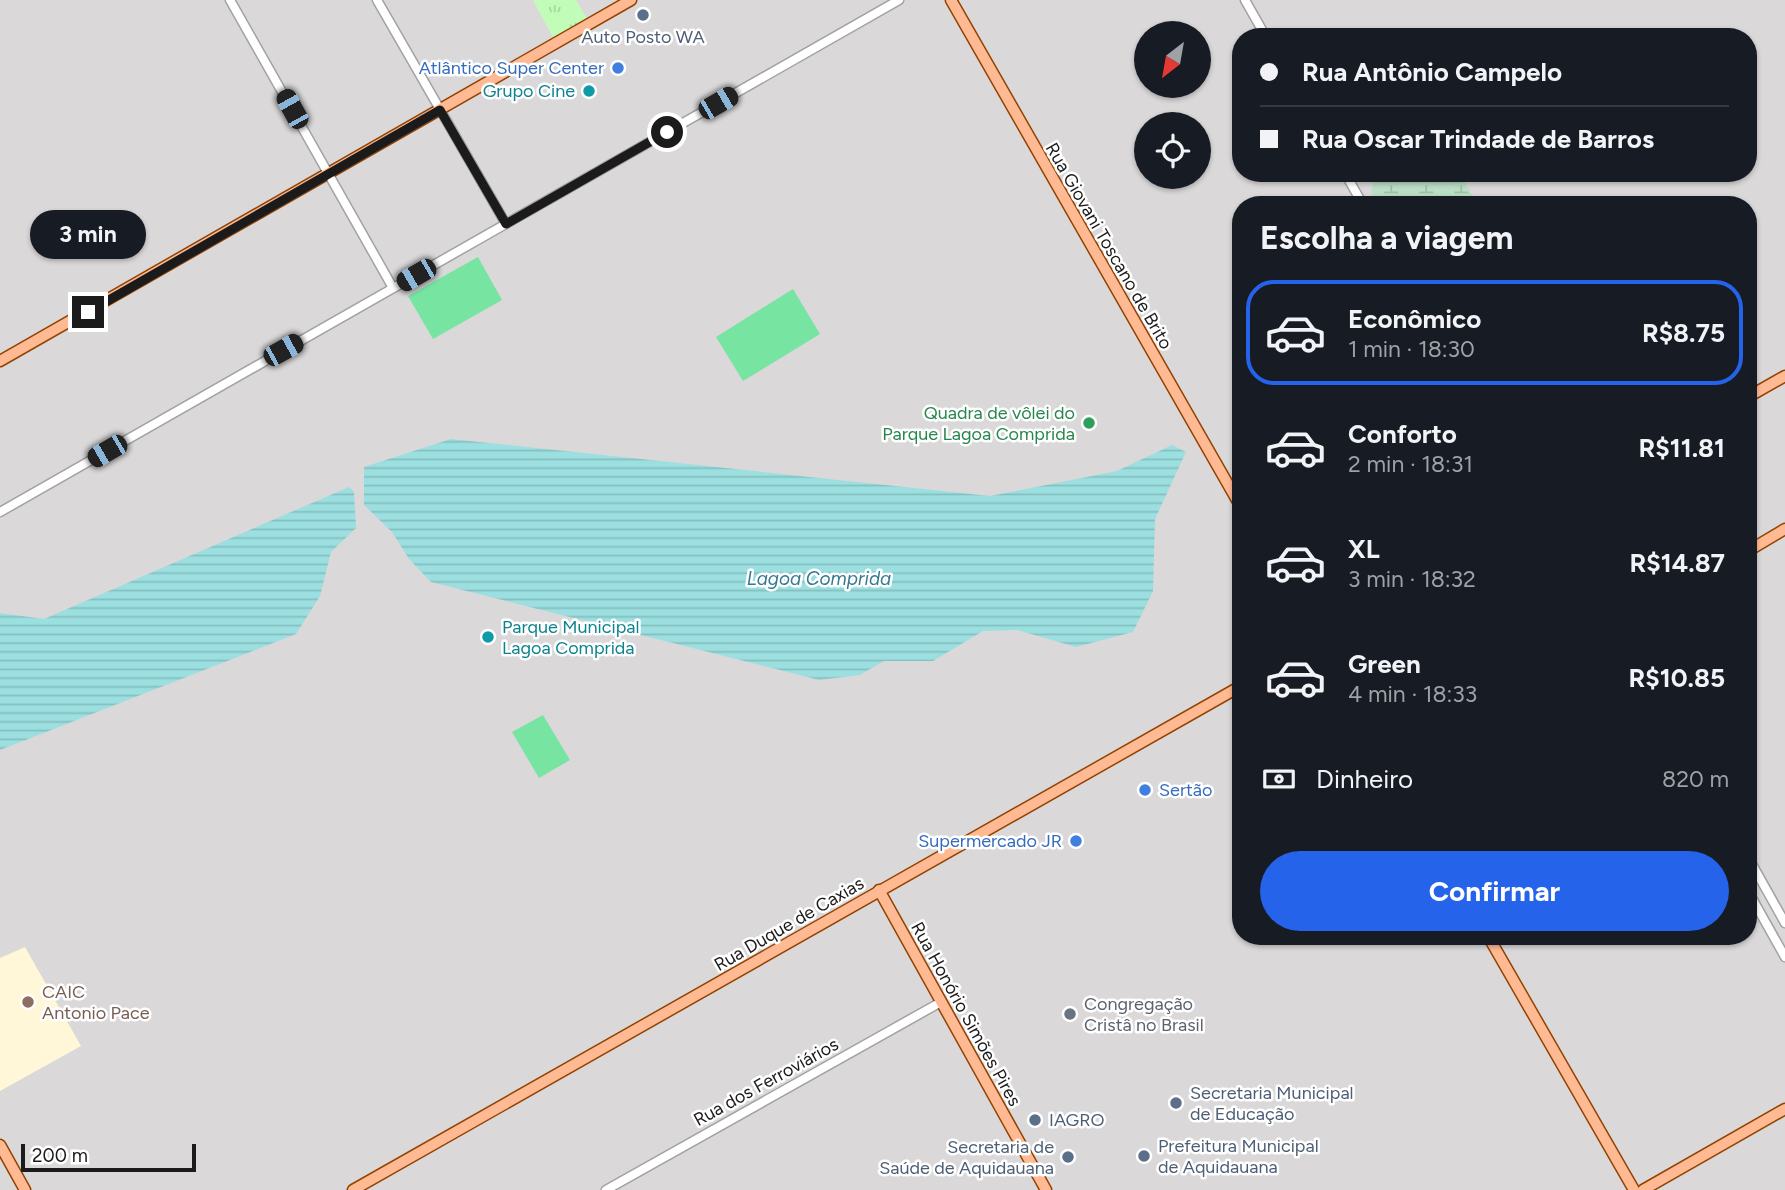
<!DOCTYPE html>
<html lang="pt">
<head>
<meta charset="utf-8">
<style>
  :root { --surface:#171b24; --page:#242831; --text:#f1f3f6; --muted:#9ea1a6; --line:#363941; --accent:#2563eb }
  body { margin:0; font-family:Figtree,sans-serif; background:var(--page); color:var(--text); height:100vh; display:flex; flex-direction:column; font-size:26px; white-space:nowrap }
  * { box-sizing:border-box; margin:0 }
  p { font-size:23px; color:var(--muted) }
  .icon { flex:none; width:38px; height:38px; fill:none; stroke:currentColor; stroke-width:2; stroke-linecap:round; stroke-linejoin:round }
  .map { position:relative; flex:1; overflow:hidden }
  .sheet { position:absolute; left:1232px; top:196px; width:525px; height:749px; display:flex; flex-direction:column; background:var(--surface); border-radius:28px; box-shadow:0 2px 5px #0004 }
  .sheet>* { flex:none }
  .top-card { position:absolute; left:1232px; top:28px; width:525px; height:154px; border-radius:28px; box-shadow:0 2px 5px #0004; display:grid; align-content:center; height:154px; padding:0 28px; background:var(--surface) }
  .needle { width:46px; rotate:211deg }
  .controls { position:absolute; left:1134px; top:21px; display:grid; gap:14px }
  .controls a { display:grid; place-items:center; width:77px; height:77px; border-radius:50%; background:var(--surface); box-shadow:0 2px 5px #0004; font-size:35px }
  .scale { position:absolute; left:21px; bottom:18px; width:175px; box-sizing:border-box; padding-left:7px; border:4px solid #1b1b1b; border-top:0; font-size:19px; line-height:24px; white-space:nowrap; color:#1b1b1b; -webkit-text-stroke:5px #fff; paint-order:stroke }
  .end { position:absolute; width:32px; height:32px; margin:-16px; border:9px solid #1b1b1b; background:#fff; box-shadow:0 0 0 4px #fff }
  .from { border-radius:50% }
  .bubble { position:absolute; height:49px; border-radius:24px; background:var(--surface); box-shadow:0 2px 5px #0004; font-size:23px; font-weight:700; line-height:49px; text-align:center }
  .car { position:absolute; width:21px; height:42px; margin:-21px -10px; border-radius:9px; box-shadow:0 0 5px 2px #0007; background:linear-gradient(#222 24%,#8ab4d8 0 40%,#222 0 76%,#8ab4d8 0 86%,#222 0) }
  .top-card b { display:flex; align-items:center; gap:24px; height:66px; font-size:26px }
  .top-card b+b { border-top:2px solid var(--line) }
  .top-card i { width:18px; height:18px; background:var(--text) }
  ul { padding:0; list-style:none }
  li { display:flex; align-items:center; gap:21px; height:105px; margin:0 14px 10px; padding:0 14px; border:4px solid transparent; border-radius:28px }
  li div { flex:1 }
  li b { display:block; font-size:26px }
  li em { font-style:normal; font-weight:700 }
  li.active { border-color:var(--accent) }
  li>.icon { width:63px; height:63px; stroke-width:1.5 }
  h2 { padding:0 28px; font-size:32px; line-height:84px }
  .pay { display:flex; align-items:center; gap:18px; height:77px; padding:0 28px; font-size:26px }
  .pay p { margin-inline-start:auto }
  .cta { display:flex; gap:14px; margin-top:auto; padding:14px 28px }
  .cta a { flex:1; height:80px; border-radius:42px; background:var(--accent); color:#fff; font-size:28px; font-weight:700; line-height:80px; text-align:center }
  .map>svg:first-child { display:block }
  .residential { fill:#dad8d9; fill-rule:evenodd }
  .education { fill:#fff7d8 }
  .wetland { fill:url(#wetland-marsh) }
  .park { fill:url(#park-tufts) }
  .pitch { fill:#77e4a2 }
  .water { fill:url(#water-rules) }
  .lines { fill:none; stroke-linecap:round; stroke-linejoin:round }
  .minor-casing { stroke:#a2a2a2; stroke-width:11 }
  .major-casing { stroke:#934300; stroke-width:13 }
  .minor { stroke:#fff; stroke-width:8 }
  .major { stroke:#ffba94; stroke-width:10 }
  .route { stroke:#1b1b1b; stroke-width:9 }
  .service-dot { fill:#5c6f8a; stroke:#fff; stroke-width:2.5 }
  .shop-dot { fill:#3f7fe0; stroke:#fff; stroke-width:2.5 }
  .culture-dot { fill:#0f9aa8; stroke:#fff; stroke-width:2.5 }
  .leisure-dot { fill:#2e9e5b; stroke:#fff; stroke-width:2.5 }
  .education-dot { fill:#8d6e63; stroke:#fff; stroke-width:2.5 }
  .worship-dot { fill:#6b7280; stroke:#fff; stroke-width:2.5 }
  .labels { text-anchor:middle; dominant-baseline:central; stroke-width:5; stroke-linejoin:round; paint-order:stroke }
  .service-label { font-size:18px; fill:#4e5e75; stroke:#fff; text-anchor:start }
  .shop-label { font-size:18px; fill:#366cbe; stroke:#fff; text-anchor:end }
  .culture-label { font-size:18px; fill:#0d838f; stroke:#fff; text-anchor:end }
  .street-label { font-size:18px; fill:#1b1b1b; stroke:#fff }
  .leisure-label { font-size:18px; fill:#27864d; stroke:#fff; text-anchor:end }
  .education-label { font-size:18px; fill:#785e54; stroke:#fff; text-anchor:start }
  .worship-label { font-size:18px; fill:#5b616d; stroke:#fff; text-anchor:start }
  .water-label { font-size:19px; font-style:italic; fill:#377892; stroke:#fff }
</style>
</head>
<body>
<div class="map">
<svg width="1785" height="1190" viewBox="0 0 1785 1190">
  <defs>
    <pattern id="wetland-marsh" width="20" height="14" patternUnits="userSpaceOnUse" patternTransform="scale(1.75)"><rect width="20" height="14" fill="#bbdec6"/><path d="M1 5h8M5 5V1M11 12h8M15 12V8" fill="none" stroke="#a0beaa"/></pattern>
    <pattern id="park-tufts" width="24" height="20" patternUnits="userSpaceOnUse" patternTransform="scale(1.75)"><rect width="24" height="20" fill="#c1fdb8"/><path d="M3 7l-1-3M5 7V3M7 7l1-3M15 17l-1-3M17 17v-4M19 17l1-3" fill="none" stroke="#a5d89e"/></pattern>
    <pattern id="water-rules" width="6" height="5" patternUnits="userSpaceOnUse" patternTransform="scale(1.75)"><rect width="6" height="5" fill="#9cdfe0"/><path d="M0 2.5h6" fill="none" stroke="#86bfc0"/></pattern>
  </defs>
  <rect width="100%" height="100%" fill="#eee6e0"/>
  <!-- residential -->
  <path class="residential" d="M0,0H1785V1190H0ZM1146,33H1199V86H1146ZM1241,37H1748V173H1241ZM1146,124H1199V177H1146ZM1241,205H1748V936H1241Z"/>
  <!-- education -->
  <polygon class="education" points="25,947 81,1046 0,1091 0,958"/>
  <!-- wetland -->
  <polygon class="wetland" points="1363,173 1460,173 1472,195 1486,205 1411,205 1374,199 1371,193 1373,181"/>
  <!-- park -->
  <polygon class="park" points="533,0 576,0 588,20 554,39"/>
  <!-- pitch -->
  <g class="pitch">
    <polygon points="478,257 502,300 433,339 408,296"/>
    <polygon points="793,289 820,334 743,381 716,337"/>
    <polygon points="543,715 570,760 539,778 512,732"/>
  </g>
  <!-- water -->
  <g class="water">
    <polygon points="451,439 990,496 1117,471 1172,445 1186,452 1155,519 1153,591 1133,632 1076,647 1017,630 983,631 933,661 884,661 860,675 819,680 431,582 409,559 392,532 364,505 364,467"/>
    <polygon points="349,487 354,492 356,528 331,552 320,596 296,634 0,750 0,613 44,619"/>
  </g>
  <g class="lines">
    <!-- minor casing -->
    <g class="minor-casing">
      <g id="minor">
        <polyline points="230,0 393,288"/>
        <polyline points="377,0 506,224"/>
        <polyline points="1245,0 1266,37"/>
        <polyline points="1345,173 1363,205"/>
        <polyline points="0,512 899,0"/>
        <polyline points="1748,857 1785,923"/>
        <polyline points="1748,891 1785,957"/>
        <polyline points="606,1190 941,1002"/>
      </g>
    </g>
    <!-- major casing -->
    <g class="major-casing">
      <g id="major">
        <polyline points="951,0 1241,507"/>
        <polyline points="0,361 631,0"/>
        <polyline points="1748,397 1785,376"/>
        <polyline points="1748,551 1785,529"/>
        <polyline points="879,890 1046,1190"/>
        <polyline points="1488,936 1634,1190"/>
        <polyline points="0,1145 25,1190"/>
        <polyline points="353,1190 1241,686"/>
        <polyline points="1643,1190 1785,1109"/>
      </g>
    </g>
    <!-- minor -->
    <use href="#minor" class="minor"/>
    <!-- major -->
    <use href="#major" class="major"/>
  </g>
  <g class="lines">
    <!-- route -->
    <polyline class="route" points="88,312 440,110 506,224 667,132"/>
  </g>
  <!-- markers -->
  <g class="service-dot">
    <circle cx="643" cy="15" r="7"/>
    <circle cx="1176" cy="1103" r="7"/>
    <circle cx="1035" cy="1120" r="7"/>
    <circle cx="1144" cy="1156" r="7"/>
    <circle cx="1068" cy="1157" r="7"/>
  </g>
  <g class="shop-dot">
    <circle cx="618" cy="68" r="7"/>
    <circle cx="1145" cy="790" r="7"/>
    <circle cx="1076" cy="841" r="7"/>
  </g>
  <g class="culture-dot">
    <circle cx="589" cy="91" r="7"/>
    <circle cx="488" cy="637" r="7"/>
  </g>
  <circle class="leisure-dot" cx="1089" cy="423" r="7"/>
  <circle class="education-dot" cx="28" cy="1002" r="7"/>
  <circle class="worship-dot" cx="1070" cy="1014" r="7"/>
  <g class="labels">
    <!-- service labels -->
    <g class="service-label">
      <text x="643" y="37" text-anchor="middle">Auto Posto WA</text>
      <text x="1190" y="1093">Secretaria Municipal<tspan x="1190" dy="21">de Educação</tspan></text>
      <text x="1049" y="1120">IAGRO</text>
      <text x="1158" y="1146">Prefeitura Municipal<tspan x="1158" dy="21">de Aquidauana</tspan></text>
      <text x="1054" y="1147" text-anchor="end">Secretaria de<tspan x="1054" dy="21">Saúde de Aquidauana</tspan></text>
    </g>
    <!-- shop labels -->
    <g class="shop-label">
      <text x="604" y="68">Atlântico Super Center</text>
      <text x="1159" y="790" text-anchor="start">Sertão</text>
      <text x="1062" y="841">Supermercado JR</text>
    </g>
    <!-- culture labels -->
    <g class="culture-label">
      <text x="575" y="91">Grupo Cine</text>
      <text x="502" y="627" text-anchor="start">Parque Municipal<tspan x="502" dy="21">Lagoa Comprida</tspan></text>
    </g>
    <!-- street labels -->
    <g class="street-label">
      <text transform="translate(1109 246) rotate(60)">Rua Giovani Toscano de Brito</text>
      <text transform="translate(789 924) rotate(-30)">Rua Duque de Caxias</text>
      <text transform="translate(966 1014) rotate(61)">Rua Honório Simões Pires</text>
      <text transform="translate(766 1082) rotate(-29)">Rua dos Ferroviários</text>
    </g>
    <!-- leisure labels -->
    <g class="leisure-label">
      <text x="1075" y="413">Quadra de vôlei do<tspan x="1075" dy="21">Parque Lagoa Comprida</tspan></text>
    </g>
    <!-- education labels -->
    <g class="education-label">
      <text x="42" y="992">CAIC<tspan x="42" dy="21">Antonio Pace</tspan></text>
    </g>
    <!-- worship labels -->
    <g class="worship-label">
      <text x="1084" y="1004">Congregação<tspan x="1084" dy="21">Cristâ no Brasil</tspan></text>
    </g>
    <!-- water labels -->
    <g class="water-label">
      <text x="819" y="578">Lagoa Comprida</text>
    </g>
  </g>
</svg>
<div class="controls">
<a><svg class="needle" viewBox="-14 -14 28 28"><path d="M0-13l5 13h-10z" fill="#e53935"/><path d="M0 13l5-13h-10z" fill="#9ea1a6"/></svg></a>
<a><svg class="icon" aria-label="locate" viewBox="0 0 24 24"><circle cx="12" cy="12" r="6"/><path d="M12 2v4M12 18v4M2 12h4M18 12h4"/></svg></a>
</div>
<div class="scale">200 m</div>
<i class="end from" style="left:667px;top:132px"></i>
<i class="end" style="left:88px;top:312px"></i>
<div class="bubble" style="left:30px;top:210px;width:116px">3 min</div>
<i class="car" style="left:718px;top:103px;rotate:60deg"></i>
<i class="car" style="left:292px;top:109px;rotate:331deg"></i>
<i class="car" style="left:416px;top:275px;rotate:240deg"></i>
<i class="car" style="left:283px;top:350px;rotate:61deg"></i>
<i class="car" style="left:107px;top:451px;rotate:240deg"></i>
<div class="top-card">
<b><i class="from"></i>Rua Antônio Campelo</b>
<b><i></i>Rua Oscar Trindade de Barros</b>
</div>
<section class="sheet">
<h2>Escolha a viagem</h2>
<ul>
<li class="active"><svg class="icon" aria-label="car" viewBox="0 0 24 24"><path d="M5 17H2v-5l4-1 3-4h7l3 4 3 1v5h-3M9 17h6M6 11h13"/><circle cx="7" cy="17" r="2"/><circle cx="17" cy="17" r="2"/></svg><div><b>Econômico</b><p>1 min · 18:30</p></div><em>R$8.75</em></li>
<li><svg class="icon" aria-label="car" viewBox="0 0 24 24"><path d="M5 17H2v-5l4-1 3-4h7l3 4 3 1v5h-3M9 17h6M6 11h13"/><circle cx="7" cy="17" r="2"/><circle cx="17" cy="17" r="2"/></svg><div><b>Conforto</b><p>2 min · 18:31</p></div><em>R$11.81</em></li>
<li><svg class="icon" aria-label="car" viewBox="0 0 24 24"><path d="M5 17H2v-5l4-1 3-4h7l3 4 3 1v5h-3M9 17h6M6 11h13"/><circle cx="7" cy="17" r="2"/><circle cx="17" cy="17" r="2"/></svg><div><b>XL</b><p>3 min · 18:32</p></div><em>R$14.87</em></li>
<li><svg class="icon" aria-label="car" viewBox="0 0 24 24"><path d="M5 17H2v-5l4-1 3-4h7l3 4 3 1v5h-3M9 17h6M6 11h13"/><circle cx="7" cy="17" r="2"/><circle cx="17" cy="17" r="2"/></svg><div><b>Green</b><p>4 min · 18:33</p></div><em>R$10.85</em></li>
</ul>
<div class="pay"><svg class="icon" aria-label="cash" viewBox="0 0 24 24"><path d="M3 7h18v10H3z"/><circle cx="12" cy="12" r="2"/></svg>Dinheiro<p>820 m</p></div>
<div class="cta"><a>Confirmar</a></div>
</section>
</div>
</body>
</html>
